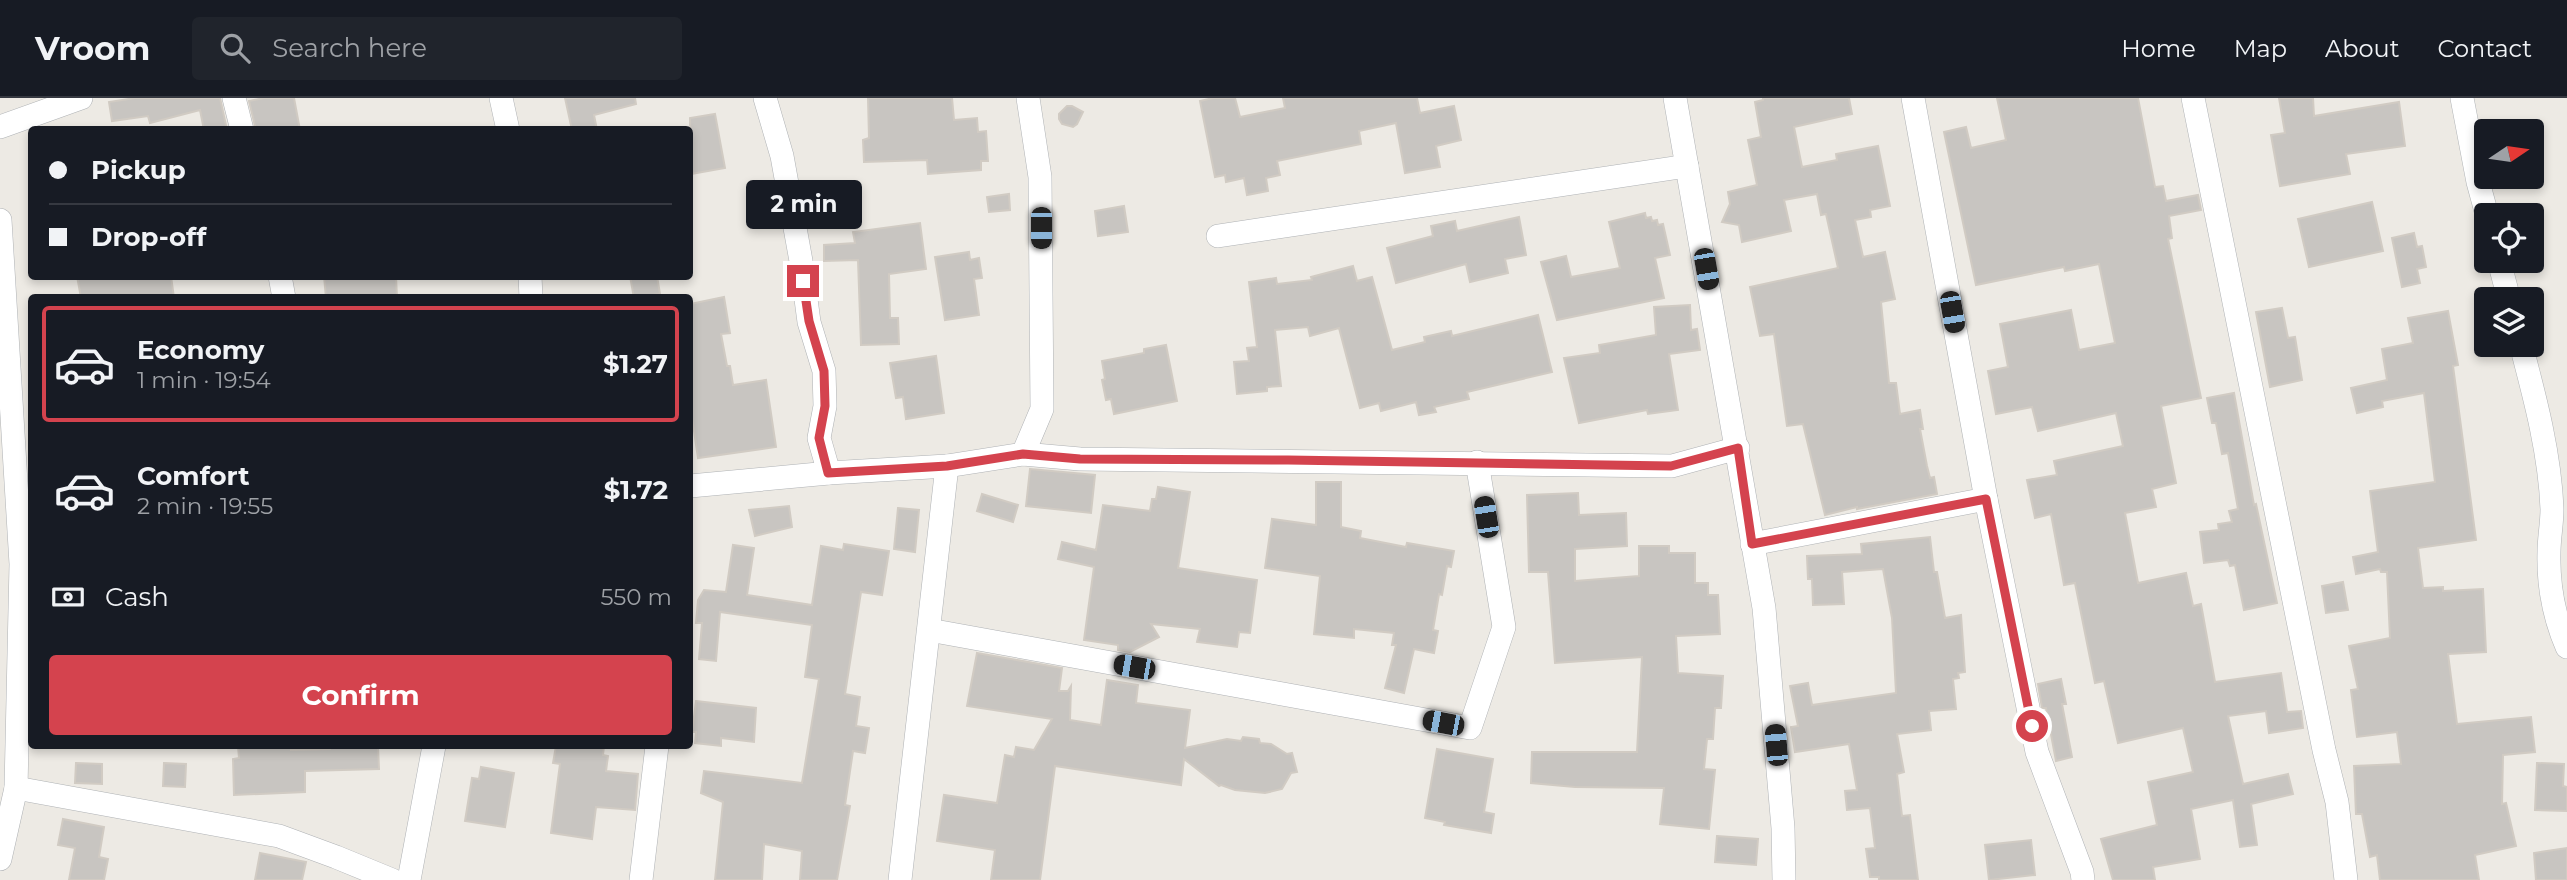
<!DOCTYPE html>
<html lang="en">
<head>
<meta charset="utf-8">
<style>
  :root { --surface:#171b24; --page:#20242c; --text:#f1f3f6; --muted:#9ea1a6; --line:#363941; --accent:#d4434e }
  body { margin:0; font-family:Montserrat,sans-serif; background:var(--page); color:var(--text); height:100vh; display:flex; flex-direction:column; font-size:26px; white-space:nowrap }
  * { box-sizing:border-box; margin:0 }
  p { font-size:23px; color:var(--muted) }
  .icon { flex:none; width:38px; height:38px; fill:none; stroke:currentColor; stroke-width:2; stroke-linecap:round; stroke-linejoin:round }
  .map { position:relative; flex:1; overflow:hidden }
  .drawer { position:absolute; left:28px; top:196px; width:665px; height:455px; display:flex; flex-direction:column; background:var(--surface); border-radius:7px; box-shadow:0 4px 10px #0003 }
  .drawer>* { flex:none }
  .guide { position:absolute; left:28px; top:28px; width:665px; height:154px; border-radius:7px; box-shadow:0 4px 10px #0003; display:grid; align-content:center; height:154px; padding:0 21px; background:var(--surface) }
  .needle { width:46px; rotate:77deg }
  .fabs { position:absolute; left:2474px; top:21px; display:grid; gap:14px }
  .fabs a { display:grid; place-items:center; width:70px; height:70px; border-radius:7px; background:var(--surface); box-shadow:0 4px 10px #0003; font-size:35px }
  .end { position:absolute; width:32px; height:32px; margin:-16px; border:9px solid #d4434e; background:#fff; box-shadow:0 0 0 4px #fff }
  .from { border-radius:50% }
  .bubble { position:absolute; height:49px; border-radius:7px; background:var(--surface); box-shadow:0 4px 10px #0003; font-size:23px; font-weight:700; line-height:49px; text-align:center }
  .car { position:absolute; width:21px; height:42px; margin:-21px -10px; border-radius:9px; box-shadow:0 0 5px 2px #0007; background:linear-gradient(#222 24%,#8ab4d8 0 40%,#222 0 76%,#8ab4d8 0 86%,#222 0) }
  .guide b { display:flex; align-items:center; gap:24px; height:66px; font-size:26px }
  .guide b+b { border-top:2px solid var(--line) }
  .guide i { width:18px; height:18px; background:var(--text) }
  ul { padding:12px 0 0; list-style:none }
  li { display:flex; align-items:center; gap:21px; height:116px; margin:0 14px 10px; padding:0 7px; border:4px solid transparent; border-radius:7px }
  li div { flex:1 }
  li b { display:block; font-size:26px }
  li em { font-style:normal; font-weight:700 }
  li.active { border-color:var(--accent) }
  li>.icon { width:63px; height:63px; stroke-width:1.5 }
  .pay { display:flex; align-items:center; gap:18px; height:77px; padding:0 21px; font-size:26px }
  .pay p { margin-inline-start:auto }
  .cta { display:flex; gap:14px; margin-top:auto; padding:14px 21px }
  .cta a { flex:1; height:80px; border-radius:7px; background:var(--accent); color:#fff; font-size:28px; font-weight:700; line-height:80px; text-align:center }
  header { display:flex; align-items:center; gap:42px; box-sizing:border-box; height:98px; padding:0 35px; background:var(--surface); border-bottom:2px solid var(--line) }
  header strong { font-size:33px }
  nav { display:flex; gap:38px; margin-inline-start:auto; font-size:24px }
  .search { width:490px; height:63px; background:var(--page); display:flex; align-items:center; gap:18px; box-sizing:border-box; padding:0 24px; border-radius:7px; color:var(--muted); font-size:26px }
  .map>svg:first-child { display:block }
  .building { fill:#c8c5c1; stroke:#d1cbc3; stroke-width:2 }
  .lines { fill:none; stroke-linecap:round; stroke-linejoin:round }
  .minor-casing { stroke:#afb2b5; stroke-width:24 }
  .minor { stroke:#fff; stroke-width:23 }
  .route { stroke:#d4434e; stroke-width:9 }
</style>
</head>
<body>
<header>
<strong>Vroom</strong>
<div class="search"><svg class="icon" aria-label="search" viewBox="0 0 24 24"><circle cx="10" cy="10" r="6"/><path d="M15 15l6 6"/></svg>Search here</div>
<nav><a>Home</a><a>Map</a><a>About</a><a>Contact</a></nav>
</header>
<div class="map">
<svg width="2567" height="782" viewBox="0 0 2567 782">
  <rect width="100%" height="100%" fill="#edeae4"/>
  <!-- building -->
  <g class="building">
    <polygon points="135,0 220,0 227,32 204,32 200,12 150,25 148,18 112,23 109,4"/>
    <polygon points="264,0 294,0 300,32 256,32 249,3"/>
    <polygon points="565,0 635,0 636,6 594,17 597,32 572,32"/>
    <polygon points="868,0 952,0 954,22 977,20 978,34 986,33 988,63 981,63 981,72 928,76 927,62 864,64 863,42 869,40"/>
    <polygon points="1213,0 1235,0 1240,19 1285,10 1283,0 1417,0 1420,15 1454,8 1461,42 1436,48 1440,69 1405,75 1396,25 1359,33 1361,46 1277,63 1280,77 1266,80 1268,93 1247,97 1244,80 1226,84 1225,77 1215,79 1200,3"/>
    <polygon points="1763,0 1849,0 1852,16 1794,29 1802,69 1837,62 1836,56 1878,48 1890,108 1870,112 1871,119 1855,122 1863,159 1885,154 1895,201 1881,204 1889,285 1896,285 1900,316 1920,312 1923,331 1920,331 1927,368 1930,380 1934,379 1937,396 1857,411 1857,409 1825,417 1803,326 1787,328 1774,236 1760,238 1750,189 1838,170 1826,116 1821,117 1817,96 1784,102 1791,133 1742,144 1739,127 1722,124 1730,106 1728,94 1757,87 1748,42 1761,39 1755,4 1763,2"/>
    <polygon points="1997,0 2138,0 2155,89 2163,88 2166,103 2198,97 2201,112 2169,118 2172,140 2168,141 2201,300 2161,308 2176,385 2152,391 2156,409 2125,415 2138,485 2186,475 2193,508 2201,506 2215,584 2281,575 2287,614 2301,613 2303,630 2269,635 2266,613 2228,618 2243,686 2288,676 2293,696 2251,706 2257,747 2240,749 2233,702 2191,711 2200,761 2153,769 2155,782 2113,782 2101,741 2157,727 2148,684 2193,674 2183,630 2118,645 2104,583 2095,585 2075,485 2064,487 2051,416 2035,420 2027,382 2057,377 2054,363 2123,348 2116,315 2038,333 2032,309 1996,316 1988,273 2008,269 2000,226 2071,212 2079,252 2115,245 2099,166 2065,173 2064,169 1976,187 1944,34 1966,29 1971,50 2006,42"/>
    <polygon points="2279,0 2313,0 2314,18 2399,4 2405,48 2346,56 2350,76 2280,88 2271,37 2285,35"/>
    <polygon points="1067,8 1072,8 1083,14 1077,26 1073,29 1062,26 1059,21 1059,16"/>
    <polygon points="715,16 725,70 691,76 690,20"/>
    <polygon points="1009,96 1010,112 989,114 987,99"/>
    <polygon points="2372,104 2383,153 2309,169 2298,121"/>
    <polygon points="1124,108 1128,134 1098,138 1095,113"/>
    <polygon points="1645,115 1646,120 1651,119 1652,123 1657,122 1658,127 1663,126 1670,157 1655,160 1664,200 1557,222 1541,164 1566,158 1571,179 1620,170 1609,124"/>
    <polygon points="1519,119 1526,157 1505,161 1508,175 1470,184 1466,166 1396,185 1387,150 1433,138 1431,128 1455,123 1457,133"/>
    <polygon points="920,125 926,171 889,176 890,220 898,220 899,246 861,247 858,162 824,163 824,147 855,145 853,134"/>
    <polygon points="2414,135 2417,149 2422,148 2426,169 2417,171 2420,185 2402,189 2392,140"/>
    <polygon points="969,154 970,162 979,160 982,180 974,181 979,217 945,222 935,159"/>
    <polygon points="1353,168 1357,183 1372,179 1392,252 1425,244 1424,239 1451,233 1452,238 1538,217 1552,274 1467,294 1469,301 1434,309 1436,314 1419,317 1416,304 1381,313 1379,305 1360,310 1339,230 1310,238 1308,229 1275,232 1281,288 1267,289 1267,293 1237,296 1234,264 1249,263 1247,250 1257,249 1249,184 1276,180 1277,186 1312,182 1311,179"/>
    <polygon points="77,178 171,178 174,200 81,200"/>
    <polygon points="324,178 396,178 397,200 326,200"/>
    <polygon points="630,178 657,178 660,196 634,200"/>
    <polygon points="724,199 730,235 721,236 727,268 730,268 733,287 766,282 776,349 698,360 690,306 690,206"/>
    <polygon points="1690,207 1691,232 1697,231 1700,252 1669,256 1678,312 1648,316 1647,312 1579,325 1564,260 1600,255 1599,247 1656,237 1654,209"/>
    <polygon points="2282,210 2288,240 2295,239 2302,282 2270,289 2256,214"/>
    <polygon points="2448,213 2458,267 2453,268 2476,442 2418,450 2423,490 2443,489 2443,493 2483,491 2486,554 2448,556 2457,626 2531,619 2535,654 2503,657 2502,706 2506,705 2516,748 2475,757 2479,782 2380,782 2377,757 2370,759 2362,716 2356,716 2354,668 2401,666 2397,634 2357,639 2351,592 2358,591 2349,548 2390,540 2387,474 2381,474 2380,471 2356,476 2353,459 2378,454 2370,393 2435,384 2424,295 2382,303 2383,309 2357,315 2351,290 2387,282 2382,251 2413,245 2408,220"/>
    <polygon points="1166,247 1177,303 1114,316 1111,301 1106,302 1102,282 1105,281 1102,263 1144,255 1144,251"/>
    <polygon points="936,258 944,315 906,321 903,299 896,300 890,265"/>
    <polygon points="2234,295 2254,407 2256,406 2277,505 2244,512 2235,467 2230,468 2228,462 2204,465 2200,434 2219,432 2218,426 2232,424 2229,413 2238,411 2228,355 2222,356 2216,325 2212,325 2207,300"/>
    <polygon points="1030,371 1095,377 1091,415 1026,408"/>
    <polygon points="1316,384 1341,384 1341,429 1361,433 1360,440 1406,449 1407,445 1454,453 1451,469 1447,468 1442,497 1439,496 1433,532 1438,533 1434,555 1414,551 1404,595 1385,590 1396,547 1392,547 1394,535 1354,531 1354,540 1314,536 1320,478 1265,470 1272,421 1316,427"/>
    <polygon points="1158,389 1190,394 1178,470 1257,482 1250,535 1239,534 1237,549 1197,544 1200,531 1151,526 1159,539 1130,554 1118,552 1118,547 1084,542 1094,469 1058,461 1062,444 1096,452 1103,407 1150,413 1152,401 1156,401"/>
    <polygon points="1578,395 1579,417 1626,415 1627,448 1575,451 1575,483 1639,478 1639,448 1669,448 1669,455 1695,455 1695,485 1708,485 1708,497 1718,497 1720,536 1676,538 1678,575 1723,578 1721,610 1715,610 1713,641 1707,641 1704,671 1715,672 1709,731 1660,726 1664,690 1575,689 1531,685 1532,654 1637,654 1642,559 1555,565 1548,474 1529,474 1527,397"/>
    <polygon points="982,396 1018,407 1013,424 977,413"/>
    <polygon points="789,408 792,429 755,438 749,412"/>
    <polygon points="898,410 919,412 915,454 894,451"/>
    <polygon points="1930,439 1934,474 1937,474 1945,520 1961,517 1965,574 1958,575 1959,580 1953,581 1956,611 1929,613 1931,632 1897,636 1904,674 1897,676 1902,718 1910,717 1918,782 1879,782 1879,779 1870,779 1866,751 1875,750 1870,710 1847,712 1845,693 1857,692 1849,646 1795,654 1791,629 1798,628 1790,588 1808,585 1812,607 1896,595 1892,520 1883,471 1842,474 1844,506 1813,507 1812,481 1808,481 1807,458 1862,456 1861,446"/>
    <polygon points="844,446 889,453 882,497 861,494 845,596 860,599 856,628 869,630 865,655 853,653 845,707 850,708 837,782 800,782 802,753 764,746 762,782 715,782 723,704 701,695 704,673 802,685 819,581 805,579 812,527 720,514 716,563 699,561 702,525 696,525 698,502 704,492 726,494 733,447 754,450 747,497 812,507 821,448 843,452"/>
    <polygon points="2343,484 2348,512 2326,515 2322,488"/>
    <polygon points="977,555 1062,570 1059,593 1068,593 1071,588 1070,622 1101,627 1107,582 1138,587 1136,605 1190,612 1185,650 1227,641 1241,643 1243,639 1259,641 1260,645 1271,646 1287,656 1292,655 1297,674 1291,675 1282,691 1265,695 1235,692 1221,687 1219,688 1184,661 1181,687 1055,668 1040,782 991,782 995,752 937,743 944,697 997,705 1005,657 1014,659 1016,649 1034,652 1052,621 967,608"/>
    <polygon points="2061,581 2066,606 2062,606 2072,659 2056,663 2046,610 2042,610 2038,586"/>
    <polygon points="696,603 756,610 754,644 721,640 721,648 695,645 696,634 692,634"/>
    <polygon points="238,648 291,648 291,652 330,651 330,648 378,648 379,671 305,673 305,694 234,697 233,661 239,660"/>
    <polygon points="556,648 604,648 603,657 608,658 606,673 638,676 635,712 596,709 592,741 551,735 560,666 553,665"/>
    <polygon points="1437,651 1493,661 1484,714 1494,716 1491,735 1444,727 1445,724 1425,720"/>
    <polygon points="76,665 102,666 102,686 75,685"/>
    <polygon points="164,665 186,666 185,689 163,688"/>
    <polygon points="2537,665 2564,666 2563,688 2567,689 2567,713 2535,712"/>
    <polygon points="481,669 514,675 505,729 465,723 472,680 479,681"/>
    <polygon points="63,721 104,729 99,759 108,761 104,782 69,782 75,750 58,747"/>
    <polygon points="1717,738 1758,741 1756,767 1715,764"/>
    <polygon points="2031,742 2035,777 1989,782 1985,747"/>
    <polygon points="2567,750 2567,782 2536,782 2534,755"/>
    <polygon points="260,755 306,764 302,782 255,782"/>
  </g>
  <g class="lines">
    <!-- minor casing -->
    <g class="minor-casing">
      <g id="minor">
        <polyline points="234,0 242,32"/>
        <polyline points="501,0 508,32"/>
        <polyline points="765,0 782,58 801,163 809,224 824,273 825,308 819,340 829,375"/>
        <polyline points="1675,0 1764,510 1783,730 1784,782"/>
        <polyline points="1913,0 1986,401 2037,654 2082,774 2083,782"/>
        <polyline points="2193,0 2324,652 2337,704 2346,782"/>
        <polyline points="2462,0 2478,84 2487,117"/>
        <polyline points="0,29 81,0"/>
        <polyline points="0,122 21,466 16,690 0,761"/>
        <polyline points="1218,138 1687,68"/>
        <polyline points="2499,163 2509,201"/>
        <polyline points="280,178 284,200"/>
        <polyline points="530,178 531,200"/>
        <path d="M2521,247C2535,300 2550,356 2552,411C2552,426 2549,440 2549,454C2548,488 2554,519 2567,549"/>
        <polyline points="1023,356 1042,311 1040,79 1028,0"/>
        <polyline points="690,388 829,375 947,368 1023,356 1080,361 1672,368 1738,350"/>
        <polyline points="1752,446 1986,401"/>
        <polyline points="929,532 1470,630 1504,529 1477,364"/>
        <polyline points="16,690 279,738 336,759 392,782"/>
        <polyline points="409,782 434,648"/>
        <polyline points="641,782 657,648"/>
        <polyline points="900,782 947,368"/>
      </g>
    </g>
    <!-- minor -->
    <use href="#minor" class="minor"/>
  </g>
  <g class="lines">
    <!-- route -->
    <polyline class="route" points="803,183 809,223 824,273 825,308 819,340 828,375 947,368 1023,356 1080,361 1288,362 1671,368 1738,350 1752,446 1986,401 2032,628"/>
  </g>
</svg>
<div class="fabs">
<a><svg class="needle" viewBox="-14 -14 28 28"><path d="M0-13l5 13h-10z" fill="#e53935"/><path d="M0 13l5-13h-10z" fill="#9ea1a6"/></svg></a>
<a><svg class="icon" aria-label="locate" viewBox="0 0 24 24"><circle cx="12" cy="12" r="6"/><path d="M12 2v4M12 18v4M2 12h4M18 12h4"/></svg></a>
<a><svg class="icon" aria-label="layers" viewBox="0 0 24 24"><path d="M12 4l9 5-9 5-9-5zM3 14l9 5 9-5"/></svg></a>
</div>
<i class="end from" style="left:2032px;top:628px"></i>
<i class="end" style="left:803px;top:183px"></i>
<div class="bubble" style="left:746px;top:82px;width:116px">2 min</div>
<i class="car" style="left:1041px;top:130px;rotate:180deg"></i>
<i class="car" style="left:1706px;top:171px;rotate:170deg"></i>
<i class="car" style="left:1952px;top:214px;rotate:170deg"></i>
<i class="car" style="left:1486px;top:419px;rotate:351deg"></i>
<i class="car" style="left:1134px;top:569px;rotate:280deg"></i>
<i class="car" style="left:1443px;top:625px;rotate:281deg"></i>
<i class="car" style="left:1776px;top:647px;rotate:355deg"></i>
<div class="guide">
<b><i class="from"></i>Pickup</b>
<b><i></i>Drop-off</b>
</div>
<section class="drawer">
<ul>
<li class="active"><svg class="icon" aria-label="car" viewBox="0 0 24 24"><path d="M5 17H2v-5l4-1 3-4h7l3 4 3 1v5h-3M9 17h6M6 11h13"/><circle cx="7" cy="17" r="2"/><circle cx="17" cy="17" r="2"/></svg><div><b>Economy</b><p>1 min · 19:54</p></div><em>$1.27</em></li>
<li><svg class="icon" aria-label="car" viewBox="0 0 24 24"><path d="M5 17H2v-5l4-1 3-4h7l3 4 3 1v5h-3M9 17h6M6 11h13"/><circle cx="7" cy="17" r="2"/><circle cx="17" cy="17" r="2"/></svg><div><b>Comfort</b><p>2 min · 19:55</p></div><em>$1.72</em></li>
</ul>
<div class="pay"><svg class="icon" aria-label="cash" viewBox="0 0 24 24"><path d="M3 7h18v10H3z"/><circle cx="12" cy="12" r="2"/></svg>Cash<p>550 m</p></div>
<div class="cta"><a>Confirm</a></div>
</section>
</div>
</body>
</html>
